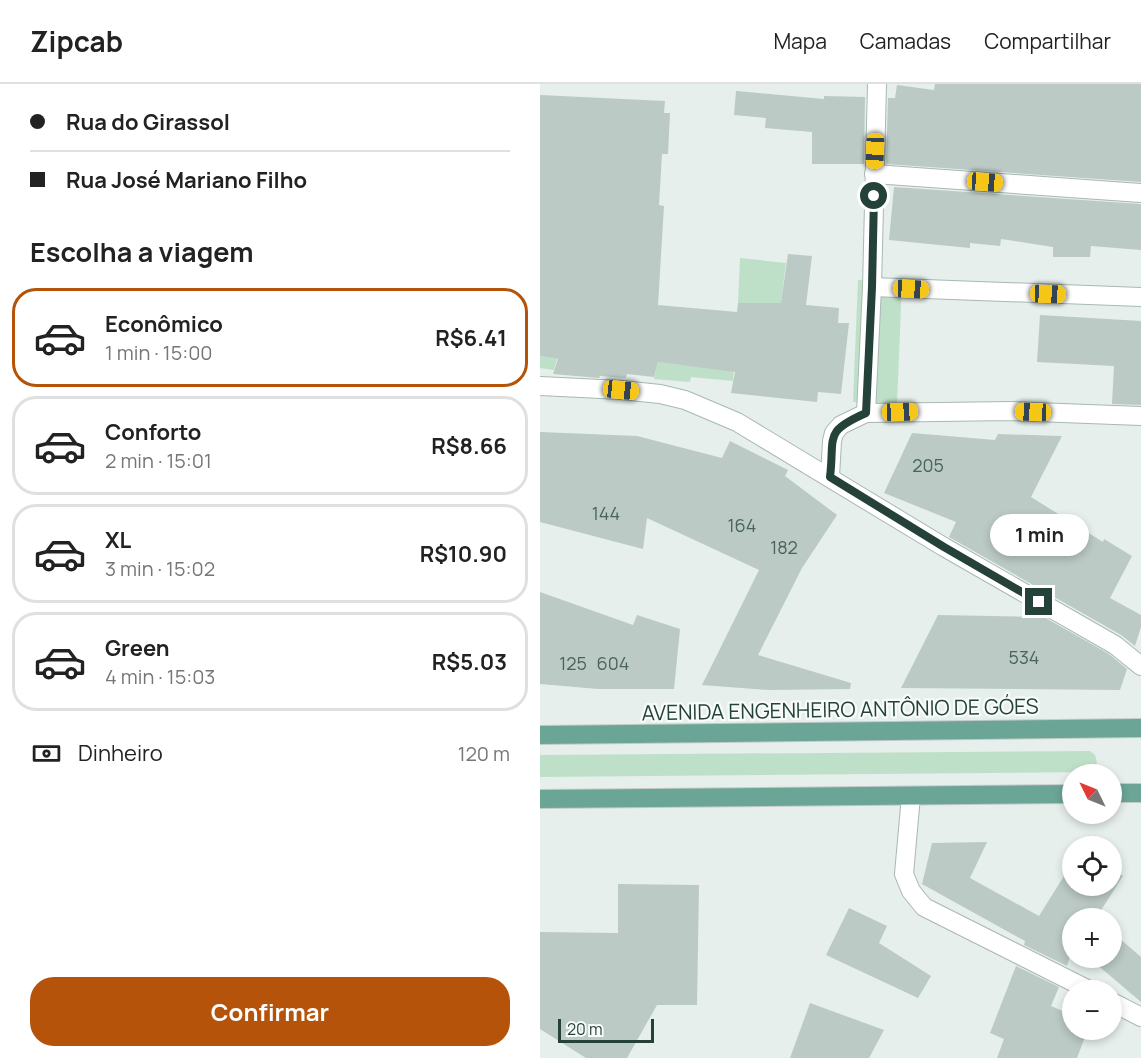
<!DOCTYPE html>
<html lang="pt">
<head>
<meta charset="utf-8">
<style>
  :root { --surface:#fff; --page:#f6f6f6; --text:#222; --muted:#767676; --line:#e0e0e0; --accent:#b45309 }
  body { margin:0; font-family:Manrope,sans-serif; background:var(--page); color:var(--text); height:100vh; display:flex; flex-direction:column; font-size:22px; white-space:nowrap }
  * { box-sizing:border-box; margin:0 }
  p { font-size:20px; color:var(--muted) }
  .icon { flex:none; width:33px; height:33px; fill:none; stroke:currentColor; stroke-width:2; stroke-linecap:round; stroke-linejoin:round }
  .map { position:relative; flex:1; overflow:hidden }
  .side { display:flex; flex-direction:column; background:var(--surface); width:540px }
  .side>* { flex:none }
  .guide { display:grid; align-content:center; height:132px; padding:0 30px; background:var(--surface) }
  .needle { width:39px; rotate:313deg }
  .tools { position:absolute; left:522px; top:680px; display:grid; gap:12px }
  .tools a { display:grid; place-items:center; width:60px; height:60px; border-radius:50%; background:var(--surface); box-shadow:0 3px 9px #0003; font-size:30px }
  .scale { position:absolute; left:18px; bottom:15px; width:96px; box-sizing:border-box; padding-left:6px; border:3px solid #24423a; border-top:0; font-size:16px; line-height:21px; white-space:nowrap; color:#24423a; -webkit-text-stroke:4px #f7fbf9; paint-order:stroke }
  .end { position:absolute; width:27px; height:27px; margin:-14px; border:8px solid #24423a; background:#fff; box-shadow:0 0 0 3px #fff }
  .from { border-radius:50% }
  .bubble { position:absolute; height:42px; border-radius:21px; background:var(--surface); box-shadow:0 3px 9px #0003; font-size:20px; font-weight:700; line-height:42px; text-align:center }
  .car { position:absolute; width:18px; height:36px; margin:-18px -9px; border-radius:8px; box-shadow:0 0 4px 2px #0007; background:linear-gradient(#f5c518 24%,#345 0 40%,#f5c518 0 76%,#345 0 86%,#f5c518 0) }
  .guide b { display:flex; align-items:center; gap:21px; height:57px; font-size:22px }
  .guide b+b { border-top:2px solid var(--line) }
  .guide i { width:15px; height:15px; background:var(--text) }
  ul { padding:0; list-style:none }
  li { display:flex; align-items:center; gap:18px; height:99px; margin:0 12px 9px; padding:0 18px; border:3px solid var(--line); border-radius:24px }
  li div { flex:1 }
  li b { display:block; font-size:22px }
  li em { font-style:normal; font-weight:700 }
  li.current { border-color:var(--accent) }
  li>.icon { width:54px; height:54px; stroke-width:1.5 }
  h2 { padding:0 30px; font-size:27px; line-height:72px }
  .pay { display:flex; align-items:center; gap:15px; height:66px; padding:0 30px; font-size:22px }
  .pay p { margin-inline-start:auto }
  .cta { display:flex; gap:12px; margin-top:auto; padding:12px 30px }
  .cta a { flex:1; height:69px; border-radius:24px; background:var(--accent); color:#fff; font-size:24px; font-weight:700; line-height:69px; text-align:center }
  header { display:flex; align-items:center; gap:36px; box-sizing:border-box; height:84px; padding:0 30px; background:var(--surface); border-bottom:2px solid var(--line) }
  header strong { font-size:28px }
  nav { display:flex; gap:33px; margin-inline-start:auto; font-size:21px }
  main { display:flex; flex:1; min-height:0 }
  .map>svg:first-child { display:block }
  .green { fill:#bfe0c8 }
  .building { fill:#bbcac4 }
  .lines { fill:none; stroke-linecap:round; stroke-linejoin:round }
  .street-casing { stroke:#a8b8b2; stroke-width:20 }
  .primary-casing { stroke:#c2cac8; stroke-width:20 }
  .street { stroke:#fff; stroke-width:18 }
  .primary { stroke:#6aa596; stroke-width:18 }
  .route { stroke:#24423a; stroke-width:8 }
  .labels { text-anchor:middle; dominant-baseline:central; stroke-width:4.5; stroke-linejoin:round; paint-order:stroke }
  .number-label { font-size:18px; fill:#4a645c }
  .street-label { font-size:21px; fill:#24423a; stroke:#f7fbf9 }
</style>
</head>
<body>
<header>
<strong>Zipcab</strong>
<nav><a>Mapa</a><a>Camadas</a><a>Compartilhar</a></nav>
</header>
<main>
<section class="side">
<div class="guide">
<b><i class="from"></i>Rua do Girassol</b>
<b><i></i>Rua José Mariano Filho</b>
</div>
<h2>Escolha a viagem</h2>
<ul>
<li class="current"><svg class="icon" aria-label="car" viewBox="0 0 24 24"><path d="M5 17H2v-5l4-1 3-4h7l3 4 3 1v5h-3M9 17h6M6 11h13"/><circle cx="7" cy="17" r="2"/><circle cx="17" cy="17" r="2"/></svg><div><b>Econômico</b><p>1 min · 15:00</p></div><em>R$6.41</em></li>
<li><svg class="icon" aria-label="car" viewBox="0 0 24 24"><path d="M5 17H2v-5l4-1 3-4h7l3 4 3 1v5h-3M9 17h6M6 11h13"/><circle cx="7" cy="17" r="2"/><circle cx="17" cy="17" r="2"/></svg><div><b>Conforto</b><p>2 min · 15:01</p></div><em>R$8.66</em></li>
<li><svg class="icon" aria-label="car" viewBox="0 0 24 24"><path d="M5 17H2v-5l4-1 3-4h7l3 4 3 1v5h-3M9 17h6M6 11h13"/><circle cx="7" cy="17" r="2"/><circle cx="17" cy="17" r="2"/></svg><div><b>XL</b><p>3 min · 15:02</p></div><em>R$10.90</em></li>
<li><svg class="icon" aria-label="car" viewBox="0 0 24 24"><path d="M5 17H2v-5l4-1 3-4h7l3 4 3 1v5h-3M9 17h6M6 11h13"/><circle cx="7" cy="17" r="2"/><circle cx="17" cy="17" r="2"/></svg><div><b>Green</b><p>4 min · 15:03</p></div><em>R$5.03</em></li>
</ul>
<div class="pay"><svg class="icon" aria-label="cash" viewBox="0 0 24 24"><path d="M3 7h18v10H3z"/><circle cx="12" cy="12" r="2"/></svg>Dinheiro<p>120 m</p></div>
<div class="cta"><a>Confirmar</a></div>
</section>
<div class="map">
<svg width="601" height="974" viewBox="0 0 601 974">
  <rect width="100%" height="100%" fill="#e6efeb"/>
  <!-- green -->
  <g class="green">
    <polygon points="200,174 246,179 241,219 198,219"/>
    <polygon points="318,196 362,198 357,320 313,318"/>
    <polygon points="0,272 17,275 14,286 0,284"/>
    <polygon points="118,278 151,282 194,281 193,297 151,293 150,298 114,295"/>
    <polygon points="550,667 555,671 557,679 549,688 0,693 0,671"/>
  </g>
  <!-- building -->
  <g class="building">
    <polygon points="395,0 601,0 601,98 346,80 348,14 355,14 357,1 394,6"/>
    <polygon points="196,7 284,15 284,12 325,13 324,80 272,80 272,48 225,44 226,34 194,31"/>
    <polygon points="0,11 125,17 124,29 130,29 128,70 122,70 119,121 124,122 118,221 197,228 198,219 241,219 248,170 272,172 266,221 299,224 298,239 309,239 301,310 278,308 277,318 191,309 195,288 118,278 114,293 87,290 86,294 60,292 59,294 13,290 18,275 0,272"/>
    <polygon points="354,103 601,120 601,166 551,162 550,173 513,173 513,163 461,155 460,162 430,159 430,164 349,156"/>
    <polygon points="500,231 601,237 601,321 572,320 574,282 497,278"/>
    <polygon points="0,348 97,352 182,374 190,357 248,386 245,392 297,431 262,484 218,571 311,599 310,605 229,606 162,601 219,486 107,434 103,465 0,438"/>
    <polygon points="372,349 455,356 458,350 522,352 491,413 563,458 564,455 592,472 570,514 601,531 601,543 595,562 581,551 409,453 416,438 344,409"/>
    <polygon points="0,508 93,541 97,531 140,545 134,605 58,605 0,600"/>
    <polygon points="398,531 504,533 569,570 587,585 580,606 361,604"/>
    <polygon points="447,758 430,794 499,832 532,779 532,801 572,801 572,785 583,792 556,834 532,834 532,866 527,882 484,861 485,857 382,800 392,759"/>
    <polygon points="78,800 159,801 157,921 117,921 87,974 46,974 0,945 0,848 78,849"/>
    <polygon points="309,824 347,842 339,859 391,892 378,914 286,871"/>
    <polygon points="572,848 601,873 601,918 548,873 572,873"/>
    <polygon points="476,882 519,903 511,922 532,931 532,945 548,945 537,974 457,974 464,955 450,949"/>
    <polygon points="270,919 344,946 329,974 250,974"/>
  </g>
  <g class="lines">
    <!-- street casing -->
    <g class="street-casing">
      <g id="street">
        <polyline points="334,90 601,109"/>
        <polyline points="332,203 601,213"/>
        <polyline points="0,302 81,306 120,310 145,316 197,338 404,463 575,561 601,582"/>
        <polyline points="326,329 332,203 337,0"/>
        <polyline points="290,393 292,357 294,349 301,341 326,329 471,327 601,332"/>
        <polyline points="371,712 364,790 371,807 384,823 549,906"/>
        <polyline points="572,918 601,933"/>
      </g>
    </g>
    <!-- primary casing -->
    <g class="primary-casing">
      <g id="primary">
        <polyline points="0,651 601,644"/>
        <polyline points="572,709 601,709"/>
        <polyline points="0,715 532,710"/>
      </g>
    </g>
    <!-- street -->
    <use href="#street" class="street"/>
    <!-- primary -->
    <use href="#primary" class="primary"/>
  </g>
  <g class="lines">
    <!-- route -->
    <path class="route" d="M334,112L332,203L326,329C283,348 295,352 290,393L404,463L499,518"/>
  </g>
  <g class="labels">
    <!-- number labels -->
    <g class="number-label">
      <text x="388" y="381">205</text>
      <text x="66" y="429">144</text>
      <text x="202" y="441">164</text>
      <text x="244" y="463">182</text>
      <text x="484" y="573">534</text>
      <text x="33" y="579">125</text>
      <text x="73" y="579">604</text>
    </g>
    <!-- street labels -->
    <g class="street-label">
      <text transform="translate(300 625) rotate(-1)">AVENIDA ENGENHEIRO ANTÔNIO DE GÓES</text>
    </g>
  </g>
</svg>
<div class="tools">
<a><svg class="needle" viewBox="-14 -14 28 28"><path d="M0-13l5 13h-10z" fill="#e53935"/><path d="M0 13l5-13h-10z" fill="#767676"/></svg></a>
<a><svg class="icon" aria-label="locate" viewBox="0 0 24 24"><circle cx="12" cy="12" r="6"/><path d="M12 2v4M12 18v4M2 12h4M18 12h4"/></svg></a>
<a>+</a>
<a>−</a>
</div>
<div class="scale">20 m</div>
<i class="end from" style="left:334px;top:112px"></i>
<i class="end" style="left:499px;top:518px"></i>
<div class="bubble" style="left:450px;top:430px;width:99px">1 min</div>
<i class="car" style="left:335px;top:67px;rotate:182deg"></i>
<i class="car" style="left:445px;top:98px;rotate:94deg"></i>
<i class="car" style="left:371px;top:205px;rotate:93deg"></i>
<i class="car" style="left:508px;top:210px;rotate:92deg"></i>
<i class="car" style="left:81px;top:306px;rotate:96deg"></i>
<i class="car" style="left:360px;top:328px;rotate:88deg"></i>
<i class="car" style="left:493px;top:328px;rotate:272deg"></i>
</div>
</main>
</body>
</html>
